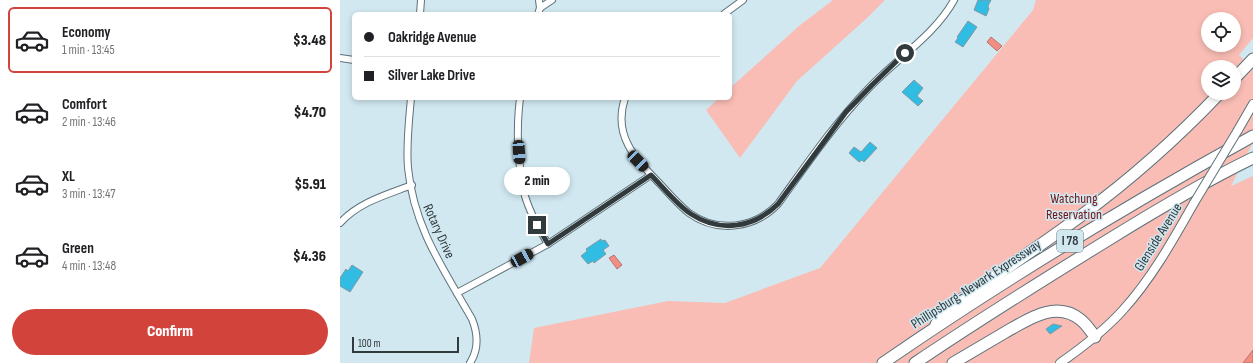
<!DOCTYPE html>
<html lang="en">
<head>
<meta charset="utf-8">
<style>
  :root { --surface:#fff; --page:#f6f6f6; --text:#202124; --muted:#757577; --line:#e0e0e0; --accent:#d2433c }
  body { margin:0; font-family:"Sofia Sans Condensed",sans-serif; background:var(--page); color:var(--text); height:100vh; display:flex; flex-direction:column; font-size:15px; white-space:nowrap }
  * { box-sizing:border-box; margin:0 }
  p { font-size:13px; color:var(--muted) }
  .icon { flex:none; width:22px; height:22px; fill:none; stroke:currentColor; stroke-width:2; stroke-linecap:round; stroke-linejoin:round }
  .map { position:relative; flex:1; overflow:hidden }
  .drawer { display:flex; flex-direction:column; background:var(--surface); width:340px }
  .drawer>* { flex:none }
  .banner { position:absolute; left:12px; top:12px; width:380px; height:88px; border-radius:6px; box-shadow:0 2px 6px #0003; display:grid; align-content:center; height:88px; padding:0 12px; background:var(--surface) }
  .buttons { position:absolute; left:861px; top:12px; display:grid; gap:8px }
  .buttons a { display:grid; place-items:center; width:40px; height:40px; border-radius:50%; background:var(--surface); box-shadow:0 2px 6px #0003; font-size:20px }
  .scale { position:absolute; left:12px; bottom:10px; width:107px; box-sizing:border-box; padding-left:4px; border:2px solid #313b3e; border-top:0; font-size:11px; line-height:14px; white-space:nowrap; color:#313b3e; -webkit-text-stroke:3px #d1e8f1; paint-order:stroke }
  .end { position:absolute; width:18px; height:18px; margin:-9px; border:5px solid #313b3e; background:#fff; box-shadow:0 0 0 2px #fff }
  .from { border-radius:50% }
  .bubble { position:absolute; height:28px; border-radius:14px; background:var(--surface); box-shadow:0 2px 6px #0003; font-size:13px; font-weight:800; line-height:28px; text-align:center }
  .car { position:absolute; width:12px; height:24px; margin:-12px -6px; border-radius:5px; box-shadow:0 0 3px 1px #0007; background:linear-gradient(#222 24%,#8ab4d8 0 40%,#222 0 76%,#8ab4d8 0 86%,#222 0) }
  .banner b { display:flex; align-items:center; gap:14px; height:38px; font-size:15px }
  .banner b+b { border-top:1px solid var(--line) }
  .banner i { width:10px; height:10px; background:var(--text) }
  ul { padding:7px 0 0; list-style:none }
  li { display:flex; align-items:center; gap:12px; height:66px; margin:0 8px 6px; padding:0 4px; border:2px solid transparent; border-radius:6px }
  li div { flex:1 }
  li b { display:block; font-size:15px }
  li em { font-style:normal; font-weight:800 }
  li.on { border-color:var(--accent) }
  li>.icon { width:36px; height:36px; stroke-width:1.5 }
  .cta { display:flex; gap:8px; margin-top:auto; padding:8px 12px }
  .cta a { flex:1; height:46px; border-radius:24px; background:var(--accent); color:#fff; font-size:16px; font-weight:800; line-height:46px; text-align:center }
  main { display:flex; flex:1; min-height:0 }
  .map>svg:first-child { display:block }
  .green { fill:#f9bdb5; fill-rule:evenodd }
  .water { fill:#f28d82; stroke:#b8746e }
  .building { fill:#31bce3; stroke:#8298a1 }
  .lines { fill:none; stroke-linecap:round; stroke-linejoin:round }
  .street-casing { stroke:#5d727a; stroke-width:8 }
  .secondary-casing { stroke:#5d727a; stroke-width:10 }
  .highway-casing { stroke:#5d727a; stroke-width:13 }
  .street { stroke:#fff; stroke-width:6 }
  .secondary { stroke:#fff; stroke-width:8 }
  .highway { stroke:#fff; stroke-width:11 }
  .secondary-bridge-casing { stroke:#5d727a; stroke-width:10; stroke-linecap:butt }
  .secondary-bridge { stroke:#fff; stroke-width:8 }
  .route { stroke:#313b3e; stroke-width:5 }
  .labels { text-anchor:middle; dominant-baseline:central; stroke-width:3; stroke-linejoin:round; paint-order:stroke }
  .shield { fill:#d1e8f1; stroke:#616f74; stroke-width:1 }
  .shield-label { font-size:13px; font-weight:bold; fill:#313b3e }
  .park-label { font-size:14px; fill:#6f1514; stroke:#d1e8f1 }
  .street-label { font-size:14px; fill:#313b3e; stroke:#d1e8f1 }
</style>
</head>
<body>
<main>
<section class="drawer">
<ul>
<li class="on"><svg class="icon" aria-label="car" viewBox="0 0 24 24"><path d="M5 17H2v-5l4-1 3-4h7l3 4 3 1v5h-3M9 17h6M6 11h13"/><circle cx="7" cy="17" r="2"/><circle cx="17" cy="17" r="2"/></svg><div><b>Economy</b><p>1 min · 13:45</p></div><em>$3.48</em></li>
<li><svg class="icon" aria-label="car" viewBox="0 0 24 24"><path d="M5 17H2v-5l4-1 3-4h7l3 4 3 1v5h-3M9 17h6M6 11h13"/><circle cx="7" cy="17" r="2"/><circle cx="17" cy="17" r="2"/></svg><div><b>Comfort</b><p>2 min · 13:46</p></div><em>$4.70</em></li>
<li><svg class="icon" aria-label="car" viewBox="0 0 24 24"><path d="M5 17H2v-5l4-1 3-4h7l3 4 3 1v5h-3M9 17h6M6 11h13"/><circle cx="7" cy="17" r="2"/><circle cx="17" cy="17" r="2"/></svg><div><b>XL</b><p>3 min · 13:47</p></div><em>$5.91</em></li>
<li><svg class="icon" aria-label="car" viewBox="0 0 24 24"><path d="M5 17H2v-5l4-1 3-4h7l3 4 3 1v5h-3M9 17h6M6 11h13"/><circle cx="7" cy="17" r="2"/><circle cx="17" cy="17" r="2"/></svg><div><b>Green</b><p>4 min · 13:48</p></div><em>$4.36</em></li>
</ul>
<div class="cta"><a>Confirm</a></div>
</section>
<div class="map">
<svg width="913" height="363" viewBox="0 0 913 363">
  <rect width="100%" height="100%" fill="#d1e8f1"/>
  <!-- green -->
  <g class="green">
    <polygon points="493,0 545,0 527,18 457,81 400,158 366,110 379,98 390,98 390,88 459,26"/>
    <path d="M696,0H913V38L899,55L913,69V142L891,186L913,176V363H189L194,328L328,301L385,303L480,268L693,10ZM868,19H894V45H868ZM868,67H894V93H868Z"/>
  </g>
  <!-- water -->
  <g class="water">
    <polygon points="651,37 662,46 657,51 647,42"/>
    <polygon points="274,255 282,265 277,269 269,258"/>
    <polygon points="913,350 913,363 903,363"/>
  </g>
  <!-- building -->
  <g class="building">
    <polygon points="638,0 651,0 648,6 649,9 646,16 634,10"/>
    <polygon points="628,21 637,27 623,47 615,42 618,38 617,37"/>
    <polygon points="574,80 583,88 577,96 583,101 578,106 562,92"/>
    <polygon points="530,142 537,148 524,162 522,160 519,162 509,153 514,147 521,152"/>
    <polygon points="261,239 262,241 265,240 269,246 263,250 266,254 254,263 253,261 248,264 241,256 247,251 246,249"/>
    <polygon points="12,265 23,272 10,292 0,286 0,278 6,269 8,271"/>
    <polygon points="713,324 722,326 710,334 706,329"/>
  </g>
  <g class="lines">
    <!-- street casing -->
    <g class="street-casing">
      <g id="street">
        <polyline points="200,8 212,0"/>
        <polyline points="80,14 81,0"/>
        <polyline points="198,14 200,8 199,0"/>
        <polyline points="384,14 403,0"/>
        <polyline points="0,58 14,60"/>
        <path d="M71,98C69,121 66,145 68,168C74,228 103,268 132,319C138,334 139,349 130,363"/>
        <path d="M180,98C176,130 178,165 185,196C190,213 199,229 208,244"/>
        <path d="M285,98C272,137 297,160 321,185C330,195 339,205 349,213C378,234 415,228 438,204C467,164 494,124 528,89C555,60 595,35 614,0"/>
        <path d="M0,223C19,202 46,195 72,185"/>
        <polyline points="117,293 208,244 311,175"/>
      </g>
    </g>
    <!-- secondary casing -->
    <g class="secondary-casing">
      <g id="secondary">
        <polyline points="898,130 913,104"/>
        <path d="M720,363C743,347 765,330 783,310C812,278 833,240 854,203"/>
      </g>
    </g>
    <!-- highway casing -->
    <g class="highway-casing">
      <g id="highway">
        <polyline points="894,79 913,59"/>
        <path d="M596,325L602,313C649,280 696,249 742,215C791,179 838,137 880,93"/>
        <path d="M543,363C662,281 786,206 913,136"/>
        <path d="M575,363C639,320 703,280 768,240C815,211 863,182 913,158"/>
        <path d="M613,363C630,353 647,343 664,333C687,320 716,299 741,320C747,325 751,331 755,337"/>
      </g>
    </g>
    <!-- street -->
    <use href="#street" class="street"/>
    <!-- secondary -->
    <use href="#secondary" class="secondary"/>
    <!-- highway -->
    <use href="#highway" class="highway"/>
    <!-- secondary-bridge casing -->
    <g class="secondary-bridge-casing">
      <polyline id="secondary-bridge" points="854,203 898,130"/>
    </g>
    <!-- secondary-bridge -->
    <use href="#secondary-bridge" class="secondary-bridge"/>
  </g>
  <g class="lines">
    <!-- route -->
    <path class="route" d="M197,225L208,244L311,175C323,187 337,205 351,214C380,233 414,228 438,204L506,112L532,85L565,53"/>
  </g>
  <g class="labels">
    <!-- shield labels -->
    <rect class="shield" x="717" y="230" width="26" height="22" rx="3"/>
    <g class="shield-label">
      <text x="730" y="241">I 78</text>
    </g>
    <!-- park labels -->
    <g class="park-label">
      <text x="734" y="198">Watchung<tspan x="734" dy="16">Reservation</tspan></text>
    </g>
    <!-- street labels -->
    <g class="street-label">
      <text transform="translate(99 231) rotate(66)">Rotary Drive</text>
      <text transform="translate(818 237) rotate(-58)">Glenside Avenue</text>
      <text transform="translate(636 284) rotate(-33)">Phillipsburg-Newark Expressway</text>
    </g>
  </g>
</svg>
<div class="buttons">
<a><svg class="icon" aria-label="locate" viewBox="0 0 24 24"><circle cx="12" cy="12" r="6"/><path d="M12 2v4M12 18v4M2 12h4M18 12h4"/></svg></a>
<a><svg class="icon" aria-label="layers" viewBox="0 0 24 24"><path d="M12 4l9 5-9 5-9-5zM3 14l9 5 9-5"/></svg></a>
</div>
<div class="scale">100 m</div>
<i class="end from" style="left:565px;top:53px"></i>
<i class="end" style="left:197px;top:225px"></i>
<div class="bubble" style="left:164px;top:167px;width:66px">2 min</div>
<i class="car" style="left:179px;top:152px;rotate:176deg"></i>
<i class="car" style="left:298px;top:161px;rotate:136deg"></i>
<i class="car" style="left:182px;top:258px;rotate:61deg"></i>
<div class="banner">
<b><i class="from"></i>Oakridge Avenue</b>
<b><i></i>Silver Lake Drive</b>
</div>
</div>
</main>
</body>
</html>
